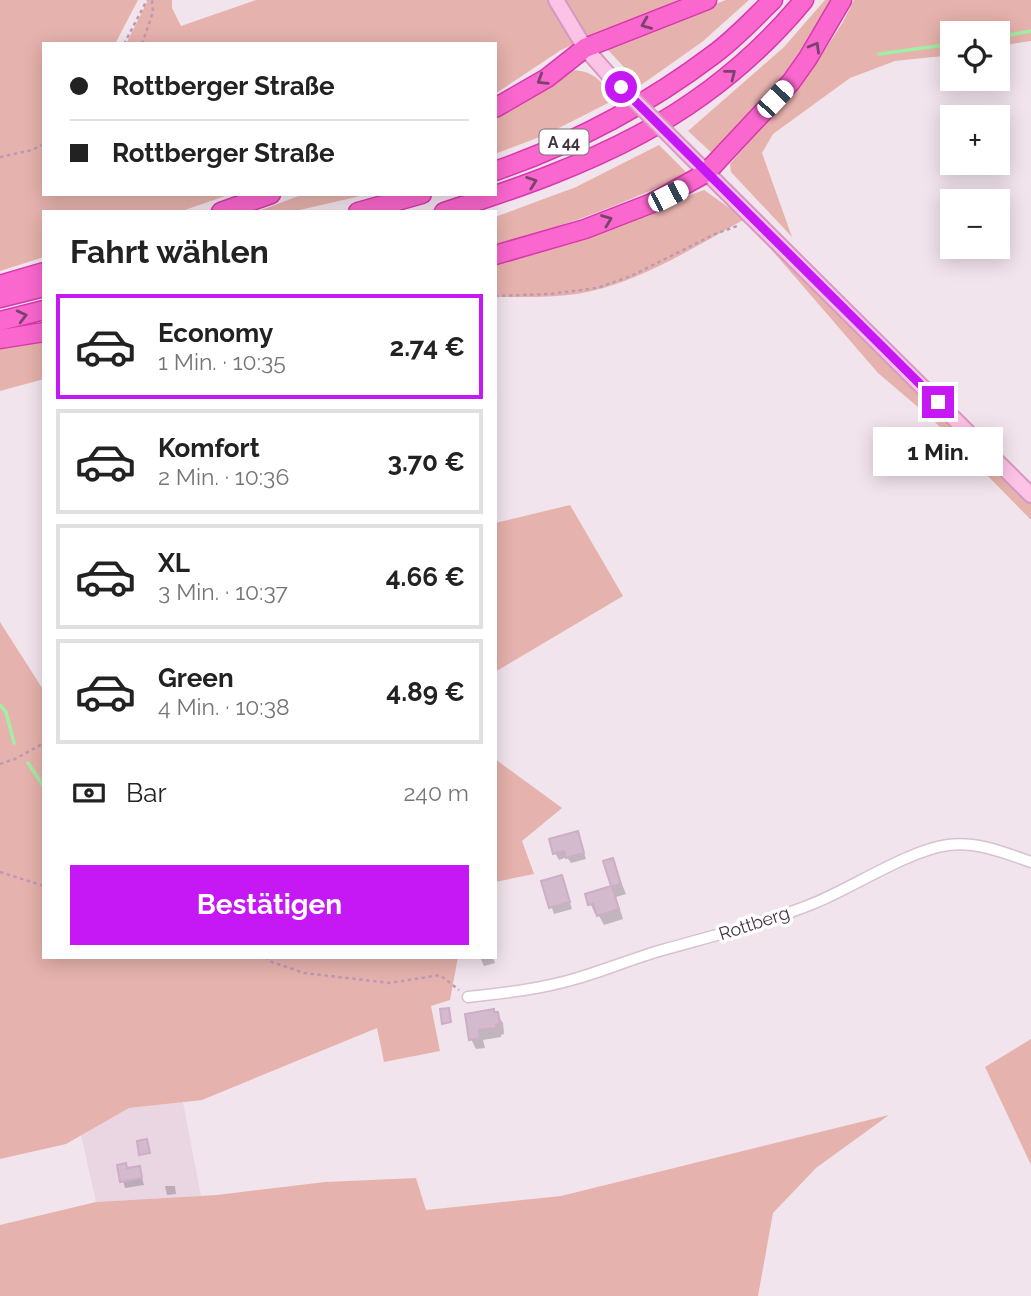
<!DOCTYPE html>
<html lang="de">
<head>
<meta charset="utf-8">
<style>
  :root { --surface:#fff; --page:#f6f6f6; --text:#222; --muted:#767676; --line:#e0e0e0; --accent:#c518f5 }
  body { margin:0; font-family:Raleway,sans-serif; background:var(--page); color:var(--text); height:100vh; display:flex; flex-direction:column; font-size:26px; white-space:nowrap }
  * { box-sizing:border-box; margin:0 }
  p { font-size:23px; color:var(--muted) }
  .icon { flex:none; width:38px; height:38px; fill:none; stroke:currentColor; stroke-width:2; stroke-linecap:round; stroke-linejoin:round }
  .map { position:relative; flex:1; overflow:hidden }
  .drawer { position:absolute; left:42px; top:210px; width:455px; height:749px; display:flex; flex-direction:column; background:var(--surface); border-radius:0px; box-shadow:0 4px 18px #0003 }
  .drawer>* { flex:none }
  .top-card { position:absolute; left:42px; top:42px; width:455px; height:154px; border-radius:0px; box-shadow:0 4px 18px #0003; display:grid; align-content:center; height:154px; padding:0 28px; background:var(--surface) }
  .tools { position:absolute; left:940px; top:21px; display:grid; gap:14px }
  .tools a { display:grid; place-items:center; width:70px; height:70px; border-radius:0px; background:var(--surface); box-shadow:0 4px 18px #0003; font-size:35px }
  .end { position:absolute; width:32px; height:32px; margin:-16px; border:9px solid #c518f5; background:#fff; box-shadow:0 0 0 4px #fff }
  .from { border-radius:50% }
  .bubble { position:absolute; height:49px; border-radius:0px; background:var(--surface); box-shadow:0 4px 18px #0003; font-size:23px; font-weight:700; line-height:49px; text-align:center }
  .car { position:absolute; width:21px; height:42px; margin:-21px -10px; border-radius:9px; box-shadow:0 0 5px 2px #0007; background:linear-gradient(#fff 24%,#345 0 40%,#fff 0 76%,#345 0 86%,#fff 0) }
  .top-card b { display:flex; align-items:center; gap:24px; height:66px; font-size:26px }
  .top-card b+b { border-top:2px solid var(--line) }
  .top-card i { width:18px; height:18px; background:var(--text) }
  ul { padding:0; list-style:none }
  li { display:flex; align-items:center; gap:21px; height:105px; margin:0 14px 10px; padding:0 14px; border:4px solid var(--line); border-radius:0px }
  li div { flex:1 }
  li b { display:block; font-size:26px }
  li em { font-style:normal; font-weight:700 }
  li.current { border-color:var(--accent) }
  li>.icon { width:63px; height:63px; stroke-width:1.5 }
  h2 { padding:0 28px; font-size:32px; line-height:84px }
  .pay { display:flex; align-items:center; gap:18px; height:77px; padding:0 28px; font-size:26px }
  .pay p { margin-inline-start:auto }
  .action { display:flex; gap:14px; margin-top:auto; padding:14px 28px }
  .action a { flex:1; height:80px; border-radius:0px; background:var(--accent); color:#fff; font-size:28px; font-weight:700; line-height:80px; text-align:center }
  .map>svg:first-child { display:block }
  .residential { fill:#ead6e3 }
  .green { fill:#e6b2ad }
  .shadow { fill:#0003 }
  .lines { fill:none; stroke-linecap:round; stroke-linejoin:round }
  .stream { stroke:#a1eea4; stroke-width:3.5 }
  .building { fill:#d3bacd; stroke:#ceadc6; stroke-width:2 }
  .street-casing { stroke:#d8c1d1; stroke-width:13 }
  .secondary-casing { stroke:#d799c0; stroke-width:18 }
  .highway-casing { stroke:#d937ae; stroke-width:21 }
  .path { stroke:#be99b4; stroke-width:2.5; stroke-dasharray:3.5 3.5; stroke-linecap:butt }
  .street { stroke:#fff; stroke-width:10 }
  .secondary { stroke:#fdc3e6; stroke-width:14 }
  .highway { stroke:#fa67ce; stroke-width:18 }
  .secondary-bridge-casing { stroke:#d799c0; stroke-width:18; stroke-linecap:butt }
  .secondary-bridge { stroke:#fdc3e6; stroke-width:14 }
  .oneway { stroke:#7b436b }
  .route { stroke:#c518f5; stroke-width:9 }
  .labels { text-anchor:middle; dominant-baseline:central; stroke-width:7; stroke-linejoin:round; paint-order:stroke }
  .shield { fill:#fff; stroke:#7c7179; stroke-width:2 }
  .shield-label { font-size:16px; font-weight:bold; fill:#443440 }
  .street-label { font-size:18px; fill:#443440; stroke:#fff }
</style>
</head>
<body>
<div class="map">
<svg width="1031" height="1296" viewBox="0 0 1031 1296">
  <rect width="100%" height="100%" fill="#f2e4ed"/>
  <!-- residential -->
  <polygon class="residential" points="183,1102 201,1196 96,1202 81,1135 129,1108"/>
  <!-- green -->
  <g class="green">
    <polygon points="0,0 138,0 115,44 44,44 44,194 231,194 179,212 44,212 44,257 0,271"/>
    <polygon points="148,0 172,0 172,8 181,26 256,0 678,0 561,50 495,94 495,44 126,44"/>
    <polygon points="726,0 749,0 702,42 641,85 608,50 616,42"/>
    <polygon points="825,0 834,0 819,27 776,89 714,155 688,131 784,47"/>
    <polygon points="854,0 1031,0 1031,41 998,46 998,33 952,33 952,55 895,61 850,78 773,134 762,153 792,237 731,172 730,164 812,70 843,22"/>
    <path d="M569,70C595,70 600,81 616,99L545,135L495,154V116Z"/>
    <path d="M659,145L687,173C625,205 561,226 495,247V217L576,187Z"/>
    <path d="M704,190L745,219L984,454L1031,504V520L932,419L878,373L745,219C693,248 637,284 577,294C550,298 522,297 495,297V259L535,250Z"/>
    <polygon points="304,194 369,194 291,212 256,212"/>
    <polygon points="44,338 44,379 0,391 0,346"/>
    <polygon points="570,505 623,596 495,672 495,523"/>
    <polygon points="0,622 44,691 44,957 458,957 450,1000 431,1006 440,1051 384,1062 377,1028 202,1100 129,1108 66,1144 0,1159"/>
    <polygon points="495,759 562,808 522,841 534,874 495,882"/>
    <polygon points="1031,1039 1031,1165 985,1067"/>
    <polygon points="889,1115 816,1168 773,1213 758,1296 0,1296 0,1225 96,1202 217,1195 325,1182 416,1178 426,1210 561,1196"/>
  </g>
  <!-- shadow -->
  <g class="shadow">
    <polygon points="577,833 586,859 571,863 567,857 559,860 555,853"/>
    <polygon points="612,860 626,894 616,897 623,919 604,925 598,914 595,914 587,895 613,887 605,863"/>
    <polygon points="543,882 564,883 572,909 554,914"/>
    <polygon points="480,957 493,957 495,963 484,966"/>
    <polygon points="493,1011 497,1014 503,1023 504,1034 501,1035 501,1037 483,1040 485,1048 476,1049 471,1039"/>
    <polygon points="125,1165 128,1170 139,1168 144,1185 125,1188 119,1166"/>
    <polygon points="165,1186 175,1186 176,1194 167,1195"/>
  </g>
  <g class="lines">
    <!-- stream -->
    <g class="stream">
      <polyline points="998,37 1031,31"/>
      <polyline points="879,54 952,44"/>
      <polyline points="0,705 6,712 14,743"/>
      <polyline points="28,763 44,787"/>
    </g>
  </g>
  <!-- building -->
  <g class="building">
    <polygon points="578,831 584,853 566,858 564,851 553,854 549,839"/>
    <polygon points="613,858 621,884 612,887 619,909 597,916 593,904 588,905 585,894 611,886 603,861"/>
    <polygon points="562,875 570,902 549,908 541,881"/>
    <polygon points="449,1008 451,1022 442,1024 440,1009"/>
    <polygon points="494,1009 494,1012 498,1012 500,1024 496,1025 497,1028 479,1030 480,1038 469,1040 465,1014"/>
    <polygon points="147,1139 150,1153 139,1155 137,1141"/>
    <polygon points="126,1163 127,1168 140,1166 142,1178 120,1182 117,1165"/>
  </g>
  <g class="lines">
    <!-- street casing -->
    <g class="street-casing">
      <path id="street" d="M468,997C505,993 542,989 578,978C605,970 632,959 659,951C712,936 766,923 817,902C855,886 910,850 948,845C977,841 1005,853 1031,862"/>
    </g>
    <!-- secondary casing -->
    <g class="secondary-casing">
      <g id="secondary">
        <polyline points="556,0 585,48 608,74"/>
        <polyline points="684,150 1031,495"/>
      </g>
    </g>
    <!-- highway casing -->
    <g class="highway-casing">
      <g id="highway">
        <polyline points="495,108 547,78 585,48 707,0"/>
        <path d="M495,171C573,144 648,104 713,55C735,39 754,18 773,0"/>
        <polyline points="221,212 271,194"/>
        <polyline points="358,212 422,194"/>
        <path d="M444,212C588,166 705,120 804,0"/>
        <polyline points="495,255 585,229 652,203 706,173 791,82 808,58 842,0"/>
        <polyline points="0,285 44,272"/>
        <polyline points="0,298 44,287"/>
        <polyline points="0,321 44,310"/>
        <polyline points="0,339 44,332"/>
      </g>
    </g>
    <!-- path -->
    <g class="path">
      <polyline points="124,44 147,0"/>
      <polyline points="142,44 153,12 152,0"/>
      <polyline points="0,157 32,150 44,144"/>
      <polyline points="495,296 550,294 597,288 631,276 715,234 740,225"/>
      <polyline points="0,764 15,759 44,743"/>
      <polyline points="0,872 44,886"/>
      <polyline points="265,957 272,962 304,973 390,983 440,975 459,990"/>
    </g>
    <!-- street -->
    <use href="#street" class="street"/>
    <!-- secondary -->
    <use href="#secondary" class="secondary"/>
    <!-- highway -->
    <use href="#highway" class="highway"/>
    <!-- secondary-bridge casing -->
    <g class="secondary-bridge-casing">
      <polyline id="secondary-bridge" points="608,74 684,150"/>
    </g>
    <!-- secondary-bridge -->
    <use href="#secondary-bridge" class="secondary-bridge"/>
  </g>
  <!-- one-way arrows -->
  <defs><path id="oneway-chevron" d="M-2-3.5L2.5 0L-2 3.5" fill="none" stroke-width="1.6" stroke-linecap="round" stroke-linejoin="round" transform="scale(1.75)"/></defs>
  <g class="oneway">
    <use href="#oneway-chevron" transform="translate(646 24) rotate(158)"/>
    <use href="#oneway-chevron" transform="translate(815 47) rotate(-60)"/>
    <use href="#oneway-chevron" transform="translate(731 74) rotate(-38)"/>
    <use href="#oneway-chevron" transform="translate(542 80) rotate(148)"/>
    <use href="#oneway-chevron" transform="translate(532 182) rotate(-20)"/>
    <use href="#oneway-chevron" transform="translate(607 220) rotate(-21)"/>
    <use href="#oneway-chevron" transform="translate(22 316) rotate(-14)"/>
  </g>
  <g class="lines">
    <!-- route -->
    <polyline class="route" points="621,87 938,402"/>
  </g>
  <g class="labels">
    <!-- shield labels -->
    <rect class="shield" x="539.5" y="129.5" width="49" height="25" rx="5"/>
    <g class="shield-label">
      <text x="564" y="142">A 44</text>
    </g>
    <!-- street labels -->
    <g class="street-label">
      <text transform="translate(754 923) rotate(-18)">Rottberg</text>
    </g>
  </g>
</svg>
<div class="tools">
<a><svg class="icon" aria-label="locate" viewBox="0 0 24 24"><circle cx="12" cy="12" r="6"/><path d="M12 2v4M12 18v4M2 12h4M18 12h4"/></svg></a>
<a>+</a>
<a>−</a>
</div>
<i class="end from" style="left:621px;top:87px"></i>
<i class="end" style="left:938px;top:402px"></i>
<div class="bubble" style="left:873px;top:427px;width:130px">1 Min.</div>
<i class="car" style="left:775px;top:99px;rotate:43deg"></i>
<i class="car" style="left:668px;top:196px;rotate:63deg"></i>
<div class="top-card">
<b><i class="from"></i>Rottberger Straße</b>
<b><i></i>Rottberger Straße</b>
</div>
<section class="drawer">
<h2>Fahrt wählen</h2>
<ul>
<li class="current"><svg class="icon" aria-label="car" viewBox="0 0 24 24"><path d="M5 17H2v-5l4-1 3-4h7l3 4 3 1v5h-3M9 17h6M6 11h13"/><circle cx="7" cy="17" r="2"/><circle cx="17" cy="17" r="2"/></svg><div><b>Economy</b><p>1 Min. · 10:35</p></div><em>2.74 €</em></li>
<li><svg class="icon" aria-label="car" viewBox="0 0 24 24"><path d="M5 17H2v-5l4-1 3-4h7l3 4 3 1v5h-3M9 17h6M6 11h13"/><circle cx="7" cy="17" r="2"/><circle cx="17" cy="17" r="2"/></svg><div><b>Komfort</b><p>2 Min. · 10:36</p></div><em>3.70 €</em></li>
<li><svg class="icon" aria-label="car" viewBox="0 0 24 24"><path d="M5 17H2v-5l4-1 3-4h7l3 4 3 1v5h-3M9 17h6M6 11h13"/><circle cx="7" cy="17" r="2"/><circle cx="17" cy="17" r="2"/></svg><div><b>XL</b><p>3 Min. · 10:37</p></div><em>4.66 €</em></li>
<li><svg class="icon" aria-label="car" viewBox="0 0 24 24"><path d="M5 17H2v-5l4-1 3-4h7l3 4 3 1v5h-3M9 17h6M6 11h13"/><circle cx="7" cy="17" r="2"/><circle cx="17" cy="17" r="2"/></svg><div><b>Green</b><p>4 Min. · 10:38</p></div><em>4.89 €</em></li>
</ul>
<div class="pay"><svg class="icon" aria-label="cash" viewBox="0 0 24 24"><path d="M3 7h18v10H3z"/><circle cx="12" cy="12" r="2"/></svg>Bar<p>240 m</p></div>
<div class="action"><a>Bestätigen</a></div>
</section>
</div>
</body>
</html>
